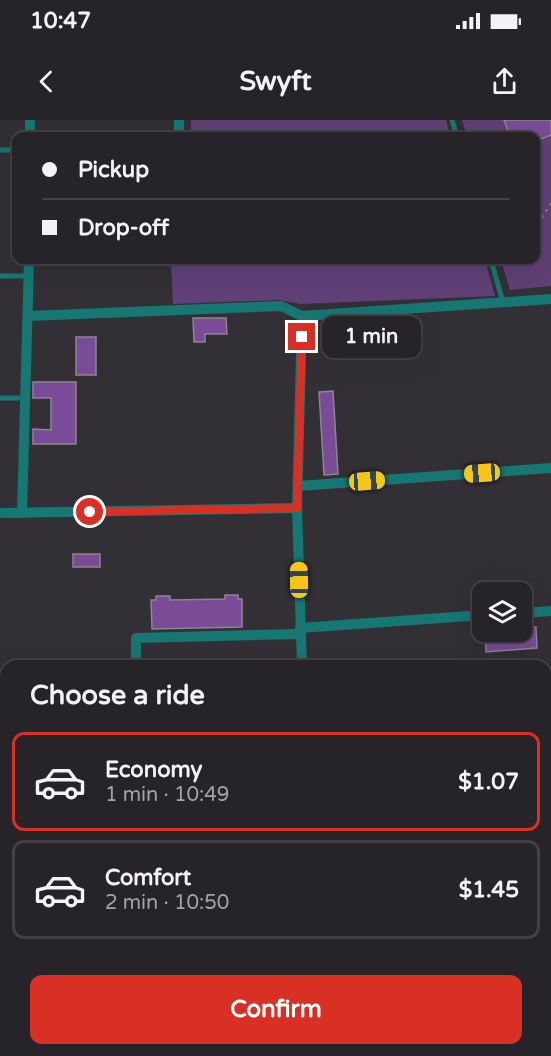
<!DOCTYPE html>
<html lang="en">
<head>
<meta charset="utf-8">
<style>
  :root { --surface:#262428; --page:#2e2c30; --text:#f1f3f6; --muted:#a4a4a8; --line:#424145; --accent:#d93025 }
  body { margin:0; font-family:"Varela Round",sans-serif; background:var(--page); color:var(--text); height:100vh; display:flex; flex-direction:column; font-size:22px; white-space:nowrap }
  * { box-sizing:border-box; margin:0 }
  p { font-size:20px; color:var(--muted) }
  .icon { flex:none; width:33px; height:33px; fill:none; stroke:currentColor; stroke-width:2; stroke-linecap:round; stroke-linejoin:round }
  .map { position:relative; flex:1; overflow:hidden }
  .panel { position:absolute; left:0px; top:540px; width:552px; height:396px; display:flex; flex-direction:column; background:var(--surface); border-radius:18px 18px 0 0; box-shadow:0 6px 24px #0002,0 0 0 2px var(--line) }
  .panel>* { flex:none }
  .hud { position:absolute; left:12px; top:12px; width:528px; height:132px; border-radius:12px; box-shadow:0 6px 24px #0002,0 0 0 2px var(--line); display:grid; align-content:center; height:132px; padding:0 30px; background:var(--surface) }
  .tools { position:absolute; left:472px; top:462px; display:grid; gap:12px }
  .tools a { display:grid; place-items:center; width:60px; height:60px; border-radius:12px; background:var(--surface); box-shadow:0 6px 24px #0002,0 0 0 2px var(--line); font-size:30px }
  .end { position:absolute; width:27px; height:27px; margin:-14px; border:8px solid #d93025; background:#fff; box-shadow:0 0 0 3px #fff }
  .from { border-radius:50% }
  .bubble { position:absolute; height:42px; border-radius:12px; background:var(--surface); box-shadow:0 6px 24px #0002,0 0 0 2px var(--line); font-size:20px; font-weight:700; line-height:42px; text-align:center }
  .car { position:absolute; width:18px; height:36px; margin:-18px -9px; border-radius:8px; box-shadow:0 0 4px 2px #0007; background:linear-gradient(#f5c518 24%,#345 0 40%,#f5c518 0 76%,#345 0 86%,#f5c518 0) }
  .hud b { display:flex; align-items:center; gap:21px; height:57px; font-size:22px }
  .hud b+b { border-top:2px solid var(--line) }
  .hud i { width:15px; height:15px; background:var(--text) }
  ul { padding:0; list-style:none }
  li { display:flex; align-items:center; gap:18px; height:99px; margin:0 12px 9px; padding:0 18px; border:3px solid var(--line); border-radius:12px }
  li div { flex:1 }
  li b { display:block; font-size:22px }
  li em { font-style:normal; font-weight:700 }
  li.selected { border-color:var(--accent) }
  li>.icon { width:54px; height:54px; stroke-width:1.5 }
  h2 { padding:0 30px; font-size:27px; line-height:72px }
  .cta { display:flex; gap:12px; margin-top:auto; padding:12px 30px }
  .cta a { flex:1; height:69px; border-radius:12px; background:var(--accent); color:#fff; font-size:24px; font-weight:700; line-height:69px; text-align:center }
  .status { display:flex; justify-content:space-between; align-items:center; height:42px; padding:0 30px; background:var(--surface); direction:ltr }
  .status svg { height:16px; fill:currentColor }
  header { display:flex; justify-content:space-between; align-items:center; height:78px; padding:0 30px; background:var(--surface); font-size:27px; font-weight:700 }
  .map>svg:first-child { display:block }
  .green { fill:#604076 }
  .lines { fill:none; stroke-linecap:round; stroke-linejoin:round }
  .canal { stroke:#1f4c4a; stroke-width:14 }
  .building { fill:#7a4c98; stroke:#8a878d; stroke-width:1.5 }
  .path { stroke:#7e7c80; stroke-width:2; stroke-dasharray:3 4.5; stroke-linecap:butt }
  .lane { stroke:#177773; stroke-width:5 }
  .street { stroke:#177773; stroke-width:10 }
  .route { stroke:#d93025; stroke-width:8 }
</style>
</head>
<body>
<div class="status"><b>10:47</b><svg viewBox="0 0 49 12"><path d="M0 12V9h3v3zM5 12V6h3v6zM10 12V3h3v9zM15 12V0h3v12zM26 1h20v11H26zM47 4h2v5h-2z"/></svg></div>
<header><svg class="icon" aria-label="back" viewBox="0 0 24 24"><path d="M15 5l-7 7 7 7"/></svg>Swyft<svg class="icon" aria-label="share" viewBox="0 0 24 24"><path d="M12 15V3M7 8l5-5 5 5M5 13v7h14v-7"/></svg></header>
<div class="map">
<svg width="551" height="936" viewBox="0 0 551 936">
  <rect width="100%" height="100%" fill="#333035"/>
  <!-- green -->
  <g class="green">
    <polygon points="191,0 446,0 450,16 191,16"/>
    <polygon points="462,0 551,0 551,166 510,170 501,140 536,140 536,16 467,16"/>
    <polygon points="180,140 485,140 495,176 301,184 278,180 173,184 171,143"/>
  </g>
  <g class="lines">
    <!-- canal -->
    <g class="canal">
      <polyline points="0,732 6,733"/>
      <polyline points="546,787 551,786"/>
    </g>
  </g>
  <!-- building -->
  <g class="building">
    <polygon points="504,0 551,0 551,15 536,21 536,16 510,16"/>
    <polygon points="193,198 226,198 227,214 205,214 205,222 194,222"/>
    <rect x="76" y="217" width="20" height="38"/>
    <polygon points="33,262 76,262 76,324 33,324 33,309 51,310 51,278 33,278"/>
    <polygon points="333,271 338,354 324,355 319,272"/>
    <rect x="73" y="434" width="27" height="13"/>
    <polygon points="225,475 238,475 238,479 242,479 242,507 152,509 151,480 156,480 156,476 170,476 170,480 225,479"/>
    <polygon points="536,507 537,528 486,532 485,512 522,512 522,508"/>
  </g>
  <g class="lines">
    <!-- path -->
    <polyline class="path" points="536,103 541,99 551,83"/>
    <!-- lane -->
    <g class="lane">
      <polyline points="452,0 457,16"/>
      <polyline points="0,30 16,30"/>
      <polyline points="491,140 503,182"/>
      <polyline points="0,156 28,156"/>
      <polyline points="0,278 25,278"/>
      <polyline points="0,755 6,756"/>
      <polyline points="546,810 551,809"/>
      <polyline points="399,930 408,936"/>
    </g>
    <!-- street -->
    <g class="street">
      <polyline points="30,16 30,0"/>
      <polyline points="179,16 179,0"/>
      <polyline points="28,196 281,186 302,196 551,179"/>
      <polyline points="298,366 551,348"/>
      <polyline points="0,393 297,388"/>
      <polyline points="22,393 29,140"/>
      <polyline points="522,493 551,491"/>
      <polyline points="300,508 483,495"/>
      <polyline points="136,546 136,518 300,514"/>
      <polyline points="302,546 297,388 302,196"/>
      <polyline points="0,613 6,613"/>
      <polyline points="0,625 6,624"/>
      <polyline points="546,635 551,635"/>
    </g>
  </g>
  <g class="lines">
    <!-- route -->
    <polyline class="route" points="90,392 297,388 302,217"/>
  </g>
</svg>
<div class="tools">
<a><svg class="icon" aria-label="layers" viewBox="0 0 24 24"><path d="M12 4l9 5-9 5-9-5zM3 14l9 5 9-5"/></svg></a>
</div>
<i class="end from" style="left:90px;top:392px"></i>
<i class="end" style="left:302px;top:217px"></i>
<div class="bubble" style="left:322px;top:196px;width:99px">1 min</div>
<i class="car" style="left:482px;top:353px;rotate:266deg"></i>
<i class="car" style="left:367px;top:361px;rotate:86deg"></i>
<i class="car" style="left:299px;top:460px;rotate:359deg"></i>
<div class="hud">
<b><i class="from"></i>Pickup</b>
<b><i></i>Drop-off</b>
</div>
<section class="panel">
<h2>Choose a ride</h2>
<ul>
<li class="selected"><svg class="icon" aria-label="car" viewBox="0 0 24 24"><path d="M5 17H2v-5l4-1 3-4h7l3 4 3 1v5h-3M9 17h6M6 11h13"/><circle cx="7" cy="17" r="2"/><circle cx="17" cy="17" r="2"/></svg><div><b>Economy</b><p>1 min · 10:49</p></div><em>$1.07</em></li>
<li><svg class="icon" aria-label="car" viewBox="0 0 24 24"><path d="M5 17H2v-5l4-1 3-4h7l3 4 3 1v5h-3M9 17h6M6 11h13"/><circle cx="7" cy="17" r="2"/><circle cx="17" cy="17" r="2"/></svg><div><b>Comfort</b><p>2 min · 10:50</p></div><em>$1.45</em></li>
</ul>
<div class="cta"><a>Confirm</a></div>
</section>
</div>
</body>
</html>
